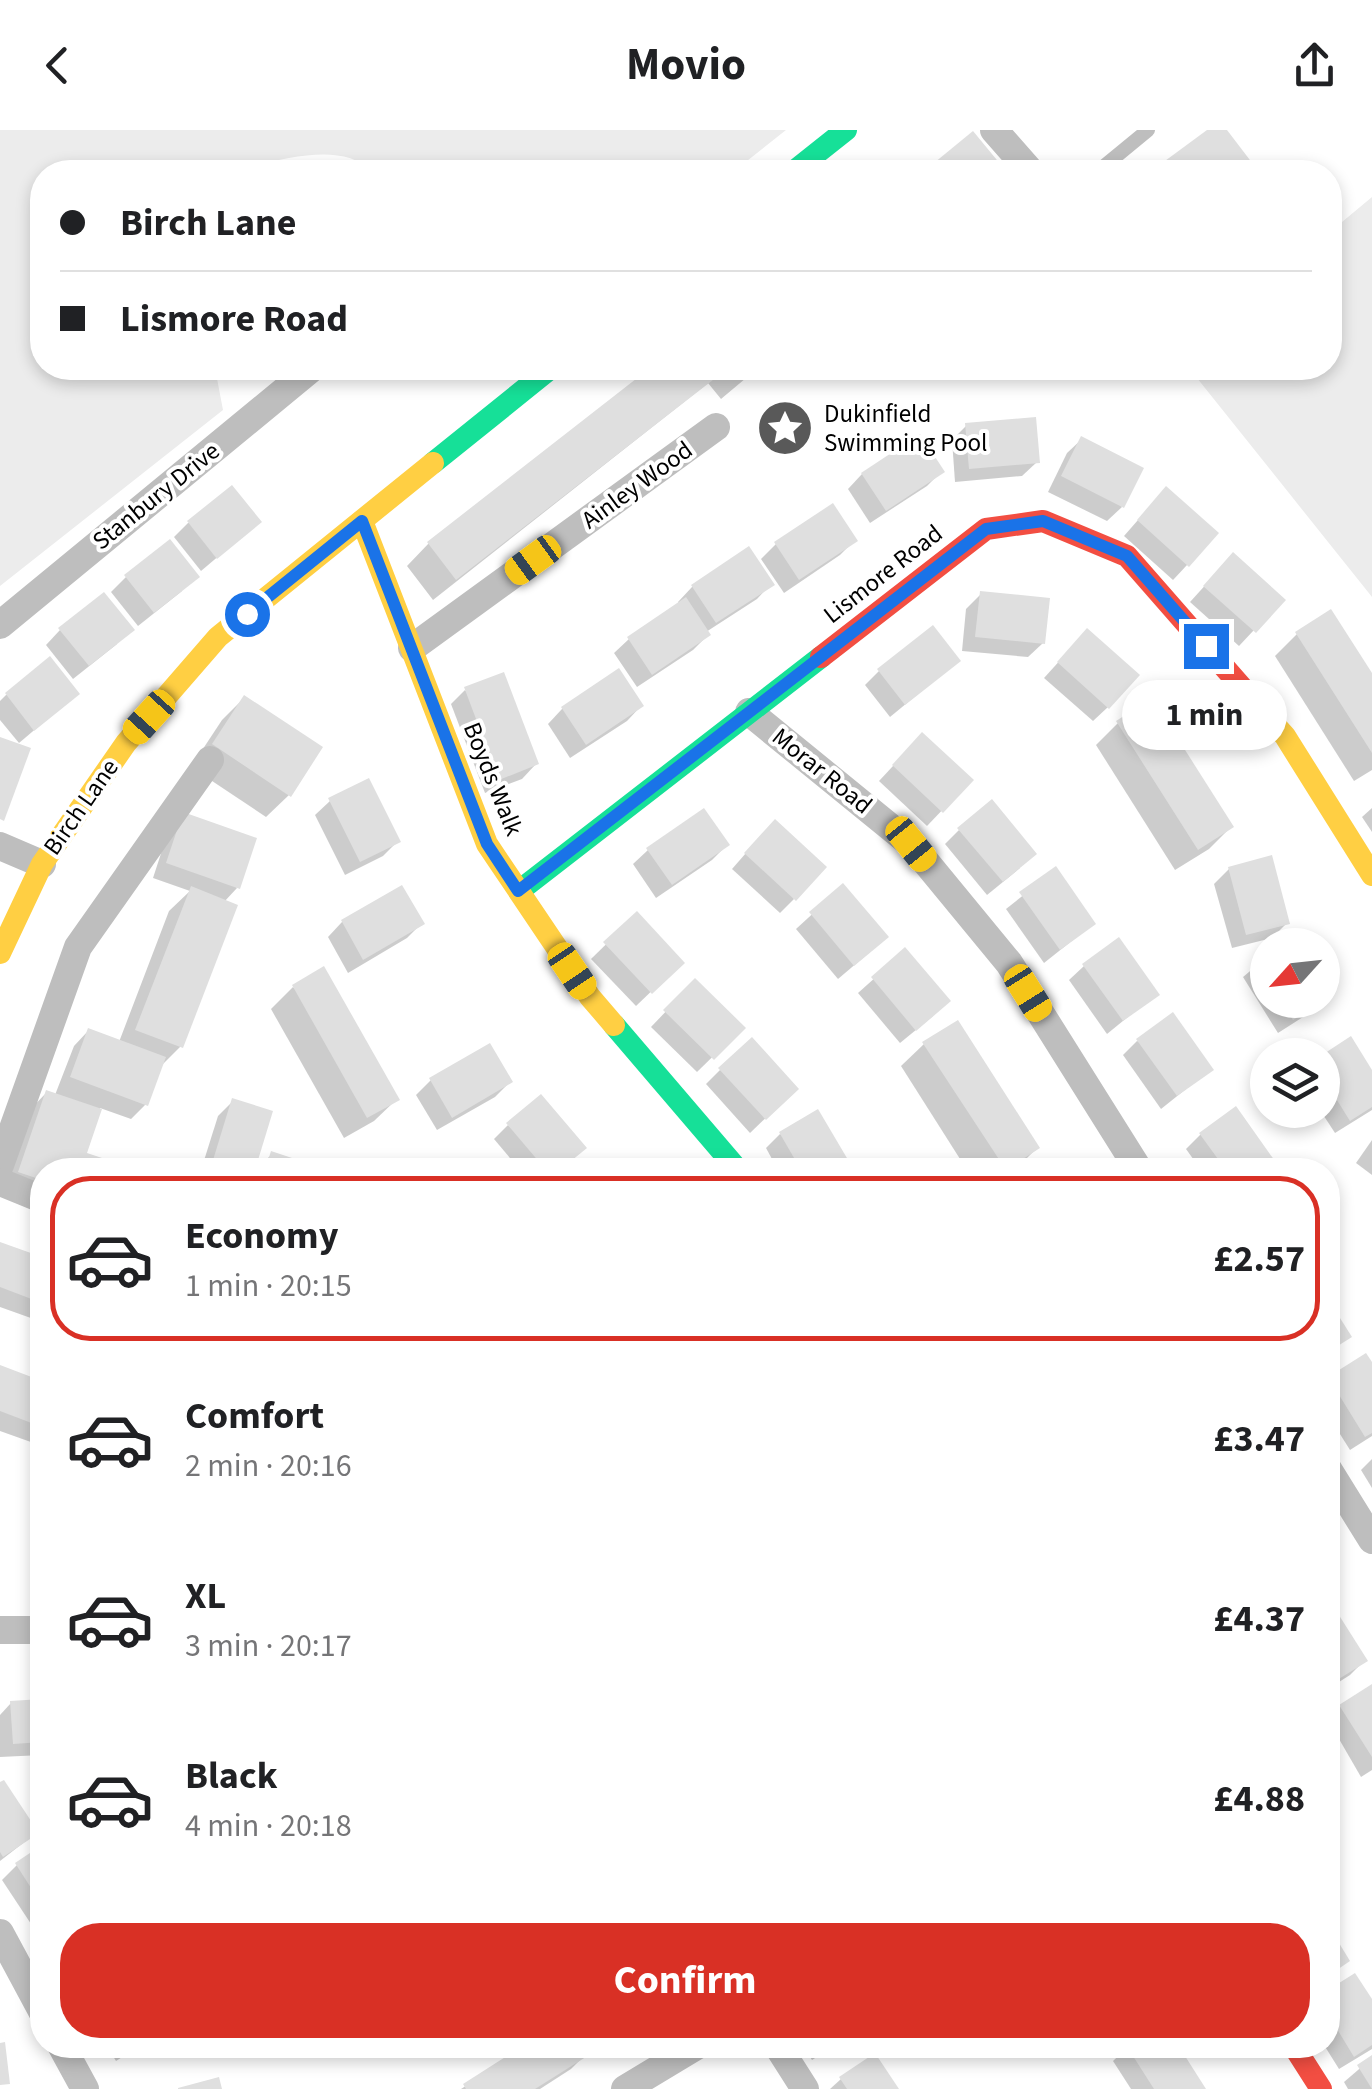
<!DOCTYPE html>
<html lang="en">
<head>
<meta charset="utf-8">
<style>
  :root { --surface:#fff; --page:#f6f6f6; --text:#202124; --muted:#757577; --line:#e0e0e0; --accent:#d93025 }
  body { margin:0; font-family:"Source Sans 3",sans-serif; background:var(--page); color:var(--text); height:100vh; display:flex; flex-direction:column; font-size:38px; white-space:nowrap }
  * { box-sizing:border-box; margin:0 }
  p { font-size:32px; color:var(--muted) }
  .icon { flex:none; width:55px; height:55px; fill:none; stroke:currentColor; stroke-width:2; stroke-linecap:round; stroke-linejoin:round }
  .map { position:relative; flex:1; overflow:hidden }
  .drawer { position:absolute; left:30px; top:1028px; width:1310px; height:900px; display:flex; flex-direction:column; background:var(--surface); border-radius:40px; box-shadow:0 5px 15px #0003 }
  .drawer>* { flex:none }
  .guide { position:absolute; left:30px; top:30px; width:1312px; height:220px; border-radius:40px; box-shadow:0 5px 15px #0003; display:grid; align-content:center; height:220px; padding:0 30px; background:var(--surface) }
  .needle { width:65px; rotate:243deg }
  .fabs { position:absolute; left:1250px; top:798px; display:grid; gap:20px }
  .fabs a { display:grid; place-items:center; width:90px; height:90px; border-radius:50%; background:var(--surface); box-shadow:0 5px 15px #0003; font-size:50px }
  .end { position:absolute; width:45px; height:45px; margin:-22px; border:12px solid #1a73e8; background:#fff; box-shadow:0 0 0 5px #fff }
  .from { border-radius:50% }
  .bubble { position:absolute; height:70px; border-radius:35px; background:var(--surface); box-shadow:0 5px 15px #0003; font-size:32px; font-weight:700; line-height:70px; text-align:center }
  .car { position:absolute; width:30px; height:60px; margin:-30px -15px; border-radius:12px; box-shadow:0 0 8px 2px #0007; background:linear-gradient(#f5c518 24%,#345 0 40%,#f5c518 0 76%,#345 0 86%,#f5c518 0) }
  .guide b { display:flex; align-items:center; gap:35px; height:95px; font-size:38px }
  .guide b+b { border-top:2px solid var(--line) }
  .guide i { width:25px; height:25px; background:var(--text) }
  ul { padding:18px 0 0; list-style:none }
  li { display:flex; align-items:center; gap:30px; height:165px; margin:0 20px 15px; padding:0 10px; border:5px solid transparent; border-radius:40px }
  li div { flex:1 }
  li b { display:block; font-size:38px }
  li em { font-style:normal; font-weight:700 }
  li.active { border-color:var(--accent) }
  li>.icon { width:90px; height:90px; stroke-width:1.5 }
  .button { display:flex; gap:20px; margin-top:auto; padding:20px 30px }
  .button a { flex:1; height:115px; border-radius:40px; background:var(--accent); color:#fff; font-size:40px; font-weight:700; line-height:115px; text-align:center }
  header { display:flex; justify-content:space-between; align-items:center; height:130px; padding:0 30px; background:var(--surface); font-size:45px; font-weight:700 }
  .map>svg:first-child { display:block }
  .green { fill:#ececec }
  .shadow { fill:#0003 }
  .building { fill:#dfdfdf }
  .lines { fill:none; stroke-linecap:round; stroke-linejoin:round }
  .lane { stroke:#bebebe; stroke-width:14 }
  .street { stroke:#bebebe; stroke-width:28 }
  .fast { stroke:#16e098; stroke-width:22 }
  .slow { stroke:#ffcf43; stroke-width:22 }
  .jam { stroke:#f24e42; stroke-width:22 }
  .route { stroke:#1a73e8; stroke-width:12 }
  .labels { text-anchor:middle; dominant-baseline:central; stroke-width:8; stroke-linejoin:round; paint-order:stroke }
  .poi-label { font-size:25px; fill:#000; stroke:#fff; text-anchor:start }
  .street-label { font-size:25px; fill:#000; stroke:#fff }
</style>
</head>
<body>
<header><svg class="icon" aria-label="back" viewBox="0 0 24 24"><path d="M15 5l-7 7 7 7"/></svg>Movio<svg class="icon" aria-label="share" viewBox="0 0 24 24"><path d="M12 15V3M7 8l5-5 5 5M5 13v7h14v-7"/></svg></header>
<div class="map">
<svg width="1372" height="1959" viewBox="0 0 1372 1959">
  <rect width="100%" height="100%" fill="#fff"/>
  <!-- green -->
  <g class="green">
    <path d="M0,0H786L733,42H372C335,2 252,43 207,42L205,39L198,42H42V238H215L223,280L0,456Z"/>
    <polygon points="1372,67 1372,467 1189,238 1330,238 1330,102"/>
  </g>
  <!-- shadow -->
  <g class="shadow">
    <polygon points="654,238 758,238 721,269 708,253 433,470 407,436 429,413"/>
    <polygon points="914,238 939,238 925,250"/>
    <polygon points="966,296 1037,332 1022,346 955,352 952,310"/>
    <polygon points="1082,309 1122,377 1107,391 1048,362 1067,323"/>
    <polygon points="942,341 927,356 870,393 848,359 862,344"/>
    <polygon points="1152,374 1216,404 1173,450 1124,406"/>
    <polygon points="259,392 201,441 174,407 188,393"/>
    <polygon points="855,410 840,425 784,463 761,429 776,414"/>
    <polygon points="749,420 771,454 757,469 706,502 708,505 693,520 637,557 614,523 629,509 679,475 678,472 692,457"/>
    <polygon points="1219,440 1282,470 1239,516 1190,472"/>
    <polygon points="126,447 182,461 138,496 111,462"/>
    <polygon points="981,464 1043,513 1028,527 962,521 966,479"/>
    <polygon points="60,500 117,514 73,549 46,515"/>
    <polygon points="1297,504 1372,548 1372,640 1354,651 1275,526"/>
    <polygon points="1073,516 1108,577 1093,591 1044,548"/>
    <polygon points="958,531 890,587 865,555 879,541"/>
    <polygon points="619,542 641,576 627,591 570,628 548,594 562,579"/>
    <polygon points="465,560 536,634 522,649 485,663 451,574"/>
    <polygon points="77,564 19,613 0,590 0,571 6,565"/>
    <polygon points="244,568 289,665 266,687 191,637 222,590"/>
    <polygon points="1118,593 1231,697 1209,719 1175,740 1096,615"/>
    <polygon points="922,605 971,650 927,696 879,651"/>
    <polygon points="330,671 398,711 383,726 345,745 315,685"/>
    <polygon points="1372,678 1372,702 1362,687"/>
    <polygon points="184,685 237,758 224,772 180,917 159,938 145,975 131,989 100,978 84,1025 105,1040 42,1040 42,1080 0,1065 25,985 47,962 55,965 74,916 88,901 119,912 169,781 190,761 153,748 169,699"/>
    <polygon points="959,700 1020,738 987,765 945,714"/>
    <polygon points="760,707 794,769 780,783 732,739"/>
    <polygon points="727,715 712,730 656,768 633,734 648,720"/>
    <polygon points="1229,739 1287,793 1272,808 1232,818 1214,754"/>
    <polygon points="1055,740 1093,794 1044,833 1006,779"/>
    <polygon points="843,756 871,821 838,849 796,799"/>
    <polygon points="401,758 421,794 407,808 348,843 328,807 342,792"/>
    <polygon points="636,785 682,832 636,876 591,829"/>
    <polygon points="905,821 933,886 900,913 858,863"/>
    <polygon points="1268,826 1268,870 1322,870 1329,866 1314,880 1278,903 1243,847"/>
    <polygon points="1084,836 1156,864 1107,904 1069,850"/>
    <polygon points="695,851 742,898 697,942 651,897"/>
    <polygon points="293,857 397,969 374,991 344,1008 271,879"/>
    <polygon points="1137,911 1211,939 1161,979 1123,925"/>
    <polygon points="924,914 1037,1018 1015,1040 967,1040 901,936"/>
    <polygon points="1322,928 1372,945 1372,980 1335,1003 1320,980"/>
    <polygon points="720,940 796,959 750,1003 706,954"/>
    <polygon points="431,950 510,952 495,967 437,1000 416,965"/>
    <polygon points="233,971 252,1040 201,1040 218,986"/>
    <polygon points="508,995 559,1040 520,1040 494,1009"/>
    <polygon points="780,1004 850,1040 778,1040 766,1018"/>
    <polygon points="1201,1004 1267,1040 1201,1040 1186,1019"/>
    <polygon points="1372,1010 1372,1045 1356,1033"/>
    <polygon points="272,1024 319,1040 256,1040"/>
    <polygon points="1052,1029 1059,1040 1034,1040"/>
    <polygon points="0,1114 42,1130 42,1192 0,1177"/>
    <polygon points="1328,1174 1348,1207 1328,1225"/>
    <polygon points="1365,1226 1372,1237 1372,1306 1350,1320 1328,1285 1328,1251"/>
    <polygon points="0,1238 42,1253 42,1316 0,1301"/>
    <polygon points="1372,1329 1372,1358 1361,1340"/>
    <polygon points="1329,1475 1364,1531 1350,1545 1328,1559"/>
    <polygon points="1372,1557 1372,1640 1361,1647 1328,1590 1340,1577"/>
    <polygon points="42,1572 42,1625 0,1627 0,1585 11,1573"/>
    <polygon points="0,1655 36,1703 0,1731"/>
    <polygon points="42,1718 42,1795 35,1800 2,1750 17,1735"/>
    <polygon points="1355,1846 1372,1874 1372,1919 1339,1939 1324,1915 1328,1915 1328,1863"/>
    <polygon points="106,1915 141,1915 116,1931"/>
    <polygon points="529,1915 580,1915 586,1924 571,1939 540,1959 461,1959"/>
    <polygon points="803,1915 835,1915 812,1930"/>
    <polygon points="1130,1915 1175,1915 1203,1959 1131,1959 1113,1931"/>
    <polygon points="1372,1928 1372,1959 1348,1959 1344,1952"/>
    <polygon points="841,1949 896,1959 830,1959"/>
  </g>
  <!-- building -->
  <g class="building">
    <polygon points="1207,0 1227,0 1256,38 1250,42 1150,42"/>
    <polygon points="973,1 1001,35 992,42 923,42"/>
    <polygon points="650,238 711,238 718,246 456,450 427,412"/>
    <polygon points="1036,287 1040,333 969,339 965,293"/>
    <polygon points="920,304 945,342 886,381 861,343"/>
    <polygon points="1081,306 1144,338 1124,378 1061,346"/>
    <polygon points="232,355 262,392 217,429 187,391"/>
    <polygon points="1166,356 1219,403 1189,437 1137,390"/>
    <polygon points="833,373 858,411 799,450 774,412"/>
    <polygon points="170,409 200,447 154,483 124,445"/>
    <polygon points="749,416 775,455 716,493 691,455"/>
    <polygon points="1233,422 1286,470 1256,503 1203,456"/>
    <polygon points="980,461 1050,468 1045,514 975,507"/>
    <polygon points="104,462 135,500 89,536 58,498"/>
    <polygon points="686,467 711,505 652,545 627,507"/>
    <polygon points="1331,479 1372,543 1372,623 1295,502"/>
    <polygon points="933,495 961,531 905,575 877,539"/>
    <polygon points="1087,498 1140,545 1109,579 1057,532"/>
    <polygon points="50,526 80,564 34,601 5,563"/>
    <polygon points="619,538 644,576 586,615 561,577"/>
    <polygon points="504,542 539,634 499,650 464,557"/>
    <polygon points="244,565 323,617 291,667 212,614"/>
    <polygon points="1152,568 1234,697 1198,720 1116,591"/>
    <polygon points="922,602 974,650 943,683 892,635"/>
    <polygon points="0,607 31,618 4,691 0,689"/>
    <polygon points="369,648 401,712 360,732 328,668"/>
    <polygon points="992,669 1037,724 1003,752 957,698"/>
    <polygon points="704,678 730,715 672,755 646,718"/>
    <polygon points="183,682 257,708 240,759 166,733"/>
    <polygon points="775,689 827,737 796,771 744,723"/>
    <polygon points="1272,725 1290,794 1246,805 1228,737"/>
    <polygon points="1056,736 1096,794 1060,820 1019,762"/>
    <polygon points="843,753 889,807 854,836 809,782"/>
    <polygon points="402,755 425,794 363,830 341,790"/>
    <polygon points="191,756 238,775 183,918 135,900"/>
    <polygon points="637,781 685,833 652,864 603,812"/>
    <polygon points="1119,807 1160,865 1123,891 1082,834"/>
    <polygon points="905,817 951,871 916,901 871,847"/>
    <polygon points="324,836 400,970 367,988 292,855"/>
    <polygon points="695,848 746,898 714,930 663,880"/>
    <polygon points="1322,851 1332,866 1293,890 1281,870 1322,870"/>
    <polygon points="1173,882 1214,940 1177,966 1136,909"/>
    <polygon points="958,890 1040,1018 1006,1040 922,912"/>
    <polygon points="88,898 166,927 148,976 70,947"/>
    <polygon points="1351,906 1372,940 1372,977 1350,991 1322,946 1322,925"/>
    <polygon points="752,907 799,959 766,990 718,938"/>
    <polygon points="490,913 513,952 452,988 429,948"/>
    <polygon points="46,960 102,979 87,1023 111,1031 108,1040 42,1040 42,1050 18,1042"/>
    <polygon points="541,964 587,1018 560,1040 546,1040 506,993"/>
    <polygon points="232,968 273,981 255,1040 210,1040"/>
    <polygon points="1236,976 1277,1034 1268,1040 1226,1040 1199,1003"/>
    <polygon points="818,979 854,1040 801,1040 779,1002"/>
    <polygon points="271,1021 325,1039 325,1040 265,1040"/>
    <polygon points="0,1112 42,1127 42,1173 0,1157"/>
    <polygon points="1328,1169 1352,1207 1328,1222"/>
    <polygon points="1366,1223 1372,1232 1372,1303 1365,1307 1328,1247"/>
    <polygon points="0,1235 42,1251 42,1297 0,1281"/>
    <polygon points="1330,1471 1368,1531 1329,1555 1328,1473"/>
    <polygon points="1372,1554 1372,1627 1339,1575"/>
    <polygon points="42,1569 42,1612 13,1614 10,1571"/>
    <polygon points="4,1650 39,1703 3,1727 0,1722 0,1652"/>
    <polygon points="42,1715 42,1775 15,1733"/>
    <polygon points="1328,1795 1350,1831 1328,1846"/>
    <polygon points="1355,1843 1372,1869 1372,1915 1354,1927 1328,1884 1328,1860"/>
    <polygon points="5,1912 10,1954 0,1955 0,1913"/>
    <polygon points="524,1915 583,1915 589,1925 535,1959 466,1959 463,1954"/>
    <polygon points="1126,1915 1178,1915 1206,1959 1154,1959"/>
    <polygon points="875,1923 899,1959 847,1959 839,1947"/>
    <polygon points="1372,1925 1372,1959 1357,1935"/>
    <polygon points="219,1947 222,1959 178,1959 178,1958"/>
  </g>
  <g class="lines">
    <!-- lane -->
    <polyline class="lane" points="1097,42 1148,0"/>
    <!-- street -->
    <g class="street">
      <polyline points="994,0 1031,42"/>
      <polyline points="0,495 312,238"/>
      <polyline points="412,518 716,297"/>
      <polyline points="749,582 911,714 1009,833 1139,1040"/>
      <polyline points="0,716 42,734"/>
      <polyline points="0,1035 78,817 210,630"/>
      <polyline points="0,1052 42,1069"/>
      <polyline points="1328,1339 1372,1410"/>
      <polyline points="0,1500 42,1500"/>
      <polyline points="0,1803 42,1881"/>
      <polyline points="61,1915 85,1959"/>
      <polyline points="777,1915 805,1959"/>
      <polyline points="625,1959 698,1915"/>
    </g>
    <!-- fast -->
    <g class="fast">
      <polyline points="793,42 846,0"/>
      <polyline points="433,333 551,238"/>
      <polyline points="519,761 821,527"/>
      <polyline points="614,895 738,1040"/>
    </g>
    <!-- slow -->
    <g class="slow">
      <polyline points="362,391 487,714 590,867 614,895"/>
      <polyline points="1267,586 1285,606 1372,745"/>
      <polyline points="0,823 42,734 126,613 218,507 433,333"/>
    </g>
    <!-- jam -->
    <g class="jam">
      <polyline points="821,527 986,399 1043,391 1127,426 1267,586"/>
      <polyline points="1293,1915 1321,1959"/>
    </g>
  </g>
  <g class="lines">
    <!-- route -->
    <polyline class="route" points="247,484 362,391 487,714 518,761 986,399 1043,391 1127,426 1206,516"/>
  </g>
  <!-- icons -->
  <defs>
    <g id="sight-disc" transform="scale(2.875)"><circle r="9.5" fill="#595959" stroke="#fff"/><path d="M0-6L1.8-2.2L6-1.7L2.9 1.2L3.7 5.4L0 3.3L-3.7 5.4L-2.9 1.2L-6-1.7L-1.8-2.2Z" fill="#fff"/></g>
  </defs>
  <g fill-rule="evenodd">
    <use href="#sight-disc" x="785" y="298"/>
  </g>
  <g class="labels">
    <!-- poi labels -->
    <g class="poi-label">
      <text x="824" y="284">Dukinfield<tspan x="824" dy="29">Swimming Pool</tspan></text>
    </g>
    <!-- street labels -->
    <g class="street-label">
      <text transform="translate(637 355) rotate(-36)">Ainley Wood</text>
      <text transform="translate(156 366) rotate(-39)">Stanbury Drive</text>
      <text transform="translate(883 444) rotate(-38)">Lismore Road</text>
      <text transform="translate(822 641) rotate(39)">Morar Road</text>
      <text transform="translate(493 649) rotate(68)">Boyds Walk</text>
      <text transform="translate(81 677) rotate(-55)">Birch Lane</text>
    </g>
  </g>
</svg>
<div class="fabs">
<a><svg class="needle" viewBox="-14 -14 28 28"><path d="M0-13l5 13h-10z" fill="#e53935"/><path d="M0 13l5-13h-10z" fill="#757577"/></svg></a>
<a><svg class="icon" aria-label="layers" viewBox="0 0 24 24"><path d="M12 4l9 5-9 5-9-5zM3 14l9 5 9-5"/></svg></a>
</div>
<i class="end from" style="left:247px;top:484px"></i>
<i class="end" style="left:1206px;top:516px"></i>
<div class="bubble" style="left:1122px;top:550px;width:165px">1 min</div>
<i class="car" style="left:533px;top:430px;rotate:234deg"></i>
<i class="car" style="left:149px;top:587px;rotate:222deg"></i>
<i class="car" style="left:911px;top:714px;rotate:141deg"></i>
<i class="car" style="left:572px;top:841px;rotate:146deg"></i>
<i class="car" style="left:1028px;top:863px;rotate:148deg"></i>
<div class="guide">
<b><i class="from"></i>Birch Lane</b>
<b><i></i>Lismore Road</b>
</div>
<section class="drawer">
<ul>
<li class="active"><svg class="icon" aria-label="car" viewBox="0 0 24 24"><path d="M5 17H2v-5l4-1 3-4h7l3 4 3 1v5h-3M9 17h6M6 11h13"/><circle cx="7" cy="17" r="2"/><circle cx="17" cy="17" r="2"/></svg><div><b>Economy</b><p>1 min · 20:15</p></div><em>£2.57</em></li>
<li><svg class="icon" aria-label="car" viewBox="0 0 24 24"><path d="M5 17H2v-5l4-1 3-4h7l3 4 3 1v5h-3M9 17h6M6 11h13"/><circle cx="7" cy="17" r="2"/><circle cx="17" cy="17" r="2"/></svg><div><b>Comfort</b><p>2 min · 20:16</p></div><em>£3.47</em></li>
<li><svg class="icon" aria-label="car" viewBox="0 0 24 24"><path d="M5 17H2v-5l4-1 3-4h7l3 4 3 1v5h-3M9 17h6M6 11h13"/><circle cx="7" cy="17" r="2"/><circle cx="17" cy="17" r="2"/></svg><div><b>XL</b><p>3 min · 20:17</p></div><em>£4.37</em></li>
<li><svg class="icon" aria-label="car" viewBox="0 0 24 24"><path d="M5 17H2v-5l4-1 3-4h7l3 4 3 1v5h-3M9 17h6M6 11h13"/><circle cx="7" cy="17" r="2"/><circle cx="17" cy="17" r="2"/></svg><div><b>Black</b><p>4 min · 20:18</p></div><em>£4.88</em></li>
</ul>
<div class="button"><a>Confirm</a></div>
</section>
</div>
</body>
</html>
